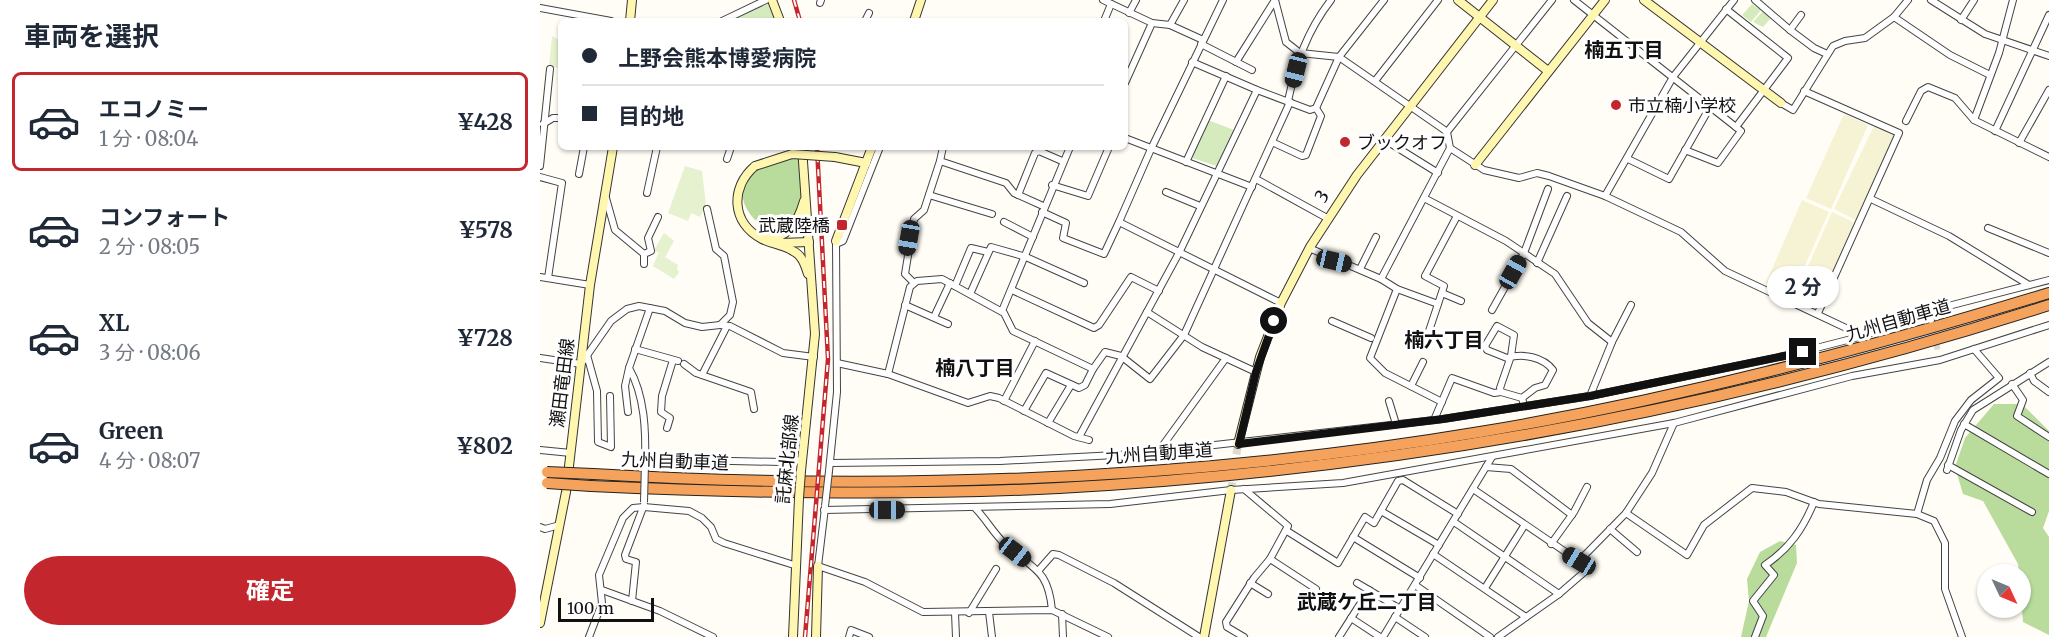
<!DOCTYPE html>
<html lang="ja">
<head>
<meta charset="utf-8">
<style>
  :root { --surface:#fff; --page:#f2f2f3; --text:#1f2937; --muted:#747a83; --line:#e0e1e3; --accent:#c4262e }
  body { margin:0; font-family:Merriweather,"Noto Sans JP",serif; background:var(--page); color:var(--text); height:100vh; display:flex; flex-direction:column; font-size:22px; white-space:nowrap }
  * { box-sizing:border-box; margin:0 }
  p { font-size:20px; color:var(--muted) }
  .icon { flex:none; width:33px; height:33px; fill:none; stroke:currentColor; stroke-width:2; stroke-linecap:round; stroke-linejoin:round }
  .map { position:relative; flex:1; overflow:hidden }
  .panel { display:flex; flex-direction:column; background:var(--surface); width:540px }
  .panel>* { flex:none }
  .hud { position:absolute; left:18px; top:18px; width:570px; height:132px; border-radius:9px; box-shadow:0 2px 4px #0004; display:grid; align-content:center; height:132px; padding:0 24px; background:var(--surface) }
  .needle { width:39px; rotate:134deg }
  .controls { position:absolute; left:1437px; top:564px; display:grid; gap:12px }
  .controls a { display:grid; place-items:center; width:54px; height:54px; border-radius:50%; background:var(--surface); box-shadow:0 2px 4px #0004; font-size:30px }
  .scale { position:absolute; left:18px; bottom:15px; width:96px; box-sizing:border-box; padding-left:6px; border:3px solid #111; border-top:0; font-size:16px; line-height:21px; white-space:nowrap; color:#111; -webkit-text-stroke:4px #fff; paint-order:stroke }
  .end { position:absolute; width:27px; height:27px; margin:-14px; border:8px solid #111; background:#fff; box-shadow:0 0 0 3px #fff }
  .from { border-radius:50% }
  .bubble { position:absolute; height:42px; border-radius:21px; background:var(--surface); box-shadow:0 2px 4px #0004; font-size:20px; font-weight:700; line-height:42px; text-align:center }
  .car { position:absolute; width:18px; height:36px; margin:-18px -9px; border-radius:8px; box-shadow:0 0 4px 2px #0007; background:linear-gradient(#222 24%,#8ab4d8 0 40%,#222 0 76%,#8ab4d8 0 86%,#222 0) }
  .hud b { display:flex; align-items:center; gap:21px; height:57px; font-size:22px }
  .hud b+b { border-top:2px solid var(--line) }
  .hud i { width:15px; height:15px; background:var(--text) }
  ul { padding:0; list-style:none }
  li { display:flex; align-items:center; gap:18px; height:99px; margin:0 12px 9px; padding:0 12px; border:3px solid transparent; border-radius:9px }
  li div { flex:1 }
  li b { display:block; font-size:22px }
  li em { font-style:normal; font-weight:700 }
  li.on { border-color:var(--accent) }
  li>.icon { width:54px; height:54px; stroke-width:1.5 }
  h2 { padding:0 24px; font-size:27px; line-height:72px }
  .action { display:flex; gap:12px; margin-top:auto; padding:12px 24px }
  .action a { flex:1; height:69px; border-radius:36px; background:var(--accent); color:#fff; font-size:24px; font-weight:700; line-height:69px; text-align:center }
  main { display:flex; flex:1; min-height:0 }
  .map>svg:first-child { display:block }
  .farmland { fill:#f6f3d4 }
  .green { fill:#d5ebbd }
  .forest { fill:#b9dc9c }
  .pitch { fill:#e6f2cf }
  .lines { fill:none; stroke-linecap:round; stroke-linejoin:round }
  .street-tunnel { stroke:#dbdad3; stroke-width:6; stroke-dasharray:6 3; stroke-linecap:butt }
  .secondary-tunnel { stroke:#dbdad3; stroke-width:8; stroke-dasharray:8 4; stroke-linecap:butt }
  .street-casing { stroke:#444; stroke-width:8 }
  .secondary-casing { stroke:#333; stroke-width:10 }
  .highway-casing { stroke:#222; stroke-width:12 }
  .street { stroke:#fff; stroke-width:6 }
  .secondary { stroke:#fff6b0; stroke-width:8 }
  .highway { stroke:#f5a25d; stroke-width:10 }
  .rail-casing { stroke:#c4262e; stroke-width:4.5 }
  .rail { stroke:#fff; stroke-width:2; stroke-dasharray:7; stroke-linecap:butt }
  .street-bridge-casing { stroke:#444; stroke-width:8; stroke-linecap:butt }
  .secondary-bridge-casing { stroke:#333; stroke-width:10; stroke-linecap:butt }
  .highway-bridge-casing { stroke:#222; stroke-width:12; stroke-linecap:butt }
  .street-bridge { stroke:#fff; stroke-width:6 }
  .secondary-bridge { stroke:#fff6b0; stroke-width:8 }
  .highway-bridge { stroke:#f5a25d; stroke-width:10 }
  .route { stroke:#111; stroke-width:8 }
  .poi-dot { fill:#c4262e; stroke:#fff; stroke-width:2 }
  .labels { text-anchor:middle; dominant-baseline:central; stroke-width:6; stroke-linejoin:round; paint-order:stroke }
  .poi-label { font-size:18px; fill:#111; stroke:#fff; text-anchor:start }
  .street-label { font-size:18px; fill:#111; stroke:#fff }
  .neighbourhood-label { font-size:20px; font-weight:bold; fill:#111; stroke:#fff }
</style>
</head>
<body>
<main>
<section class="panel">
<h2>車両を選択</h2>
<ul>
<li class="on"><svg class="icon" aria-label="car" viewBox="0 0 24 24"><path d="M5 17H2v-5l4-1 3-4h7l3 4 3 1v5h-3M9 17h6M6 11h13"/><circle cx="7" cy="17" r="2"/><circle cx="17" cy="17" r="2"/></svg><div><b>エコノミー</b><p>1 分 · 08:04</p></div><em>¥428</em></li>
<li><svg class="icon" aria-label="car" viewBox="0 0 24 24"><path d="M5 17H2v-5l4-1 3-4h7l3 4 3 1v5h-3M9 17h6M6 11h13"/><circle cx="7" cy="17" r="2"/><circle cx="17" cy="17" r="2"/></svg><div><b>コンフォート</b><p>2 分 · 08:05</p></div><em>¥578</em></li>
<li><svg class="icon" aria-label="car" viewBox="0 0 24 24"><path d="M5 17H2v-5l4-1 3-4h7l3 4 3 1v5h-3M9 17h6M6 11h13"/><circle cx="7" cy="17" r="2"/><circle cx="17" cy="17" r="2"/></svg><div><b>XL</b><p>3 分 · 08:06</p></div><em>¥728</em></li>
<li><svg class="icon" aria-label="car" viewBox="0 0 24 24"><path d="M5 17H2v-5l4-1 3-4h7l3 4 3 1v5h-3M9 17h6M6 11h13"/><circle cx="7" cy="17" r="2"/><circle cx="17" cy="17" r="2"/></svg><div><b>Green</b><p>4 分 · 08:07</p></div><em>¥802</em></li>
</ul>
<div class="action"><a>確定</a></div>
</section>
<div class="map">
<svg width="1509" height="637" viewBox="0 0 1509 637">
  <rect width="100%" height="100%" fill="#fffdf5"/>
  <!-- farmland -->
  <g class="farmland">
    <polygon points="1304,114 1328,125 1291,209 1266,198"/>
    <polygon points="1335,124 1356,134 1316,220 1294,209"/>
    <polygon points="1262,200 1289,212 1252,294 1226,283"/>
    <polygon points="1292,212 1315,223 1278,309 1254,298"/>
  </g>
  <!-- green -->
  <g class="green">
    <polygon points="232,0 238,21 182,21"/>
    <polygon points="1212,4 1221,10 1211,22 1202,15"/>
    <polygon points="1223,11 1231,18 1223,27 1213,22"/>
    <polygon points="668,120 694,130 677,166 652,158"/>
  </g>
  <!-- forest -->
  <g class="forest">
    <path d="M259,157L263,195L256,220L243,228L223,227C178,192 216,158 259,157Z"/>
    <polygon points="1454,404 1482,404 1509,431 1509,511 1503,528 1509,537 1509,635 1483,622 1478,564 1443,501 1423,494 1415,467 1425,438"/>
    <polygon points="1240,541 1256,545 1257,563 1226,637 1201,637 1209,601 1207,579 1220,552"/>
  </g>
  <!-- pitch -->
  <g class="pitch">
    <polygon points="12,36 21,41 21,68 9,67"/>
    <polygon points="145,166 162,171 166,205 160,217 151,213 148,221 128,213"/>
    <polygon points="124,233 134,241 125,257 138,265 137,269 139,272 134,279 113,266 118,254 120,254 114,250"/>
  </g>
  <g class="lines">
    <!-- street-tunnel -->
    <polyline class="street-tunnel" points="1393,326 1398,352"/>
    <!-- secondary-tunnel -->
    <polyline class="secondary-tunnel" points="691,490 698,444"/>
    <!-- street casing -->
    <g class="street-casing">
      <g id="street">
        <polyline points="563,0 612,23 630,25 644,0"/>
        <polyline points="683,0 611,149 579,222 741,303"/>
        <polyline points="735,0 746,42 760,53 799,57 903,129 907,132 910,148 944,170 979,178 997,173 1009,176 1065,196 1141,232 1185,271 1323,336"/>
        <polyline points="1034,0 1201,131 1178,163 1145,150"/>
        <polyline points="1215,0 1250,30"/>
        <polyline points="1391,0 1445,34 1509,56"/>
        <polyline points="1473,0 1459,53 1434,120 1509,157"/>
        <polyline points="280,3 281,0"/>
        <polyline points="0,8 71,21"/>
        <polyline points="1186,9 1248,58 1196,127"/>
        <polyline points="589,13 596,0"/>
        <polyline points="1261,15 1250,30 1274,48 1287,54"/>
        <polyline points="1354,17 1368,0"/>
        <polyline points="1421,20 1434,0"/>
        <polyline points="182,21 226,0"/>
        <polyline points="325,21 329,13"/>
        <polyline points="564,21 571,4"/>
        <polyline points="630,25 663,40"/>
        <polyline points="661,44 712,70"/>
        <polyline points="652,62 717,90 770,110 776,108 799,57 844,0"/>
        <polyline points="696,62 735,0"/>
        <polyline points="835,81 898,0"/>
        <polyline points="585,83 612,23"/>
        <polyline points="1264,91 1359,133 1278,313"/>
        <path d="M748,101C756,63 767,31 791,0"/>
        <polyline points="1241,103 1253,110 1293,46 1305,41 1325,38 1354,17 1410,55 1450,75"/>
        <polyline points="1366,121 1381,91 1388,87 1415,98 1434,120"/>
        <polyline points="3,124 13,118 21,118"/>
        <polyline points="1455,131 1509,15"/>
        <polyline points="907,132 1012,0"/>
        <polyline points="585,138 712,187"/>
        <polyline points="845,140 898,173"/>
        <polyline points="732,142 762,156 766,155 781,116 776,108"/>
        <polyline points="1479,143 1509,90"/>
        <polyline points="403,147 400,161 466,183 474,193 503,206"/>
        <polyline points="187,159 191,147"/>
        <polyline points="1088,159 1129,179 1170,107"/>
        <polyline points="646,162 686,76"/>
        <polyline points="0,166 10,69"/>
        <polyline points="39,174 44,147"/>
        <polyline points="0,177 22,183 8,278"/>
        <polyline points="716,179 787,218"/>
        <polyline points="512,185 548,196 569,147"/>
        <polyline points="626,192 660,206"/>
        <polyline points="107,193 117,147"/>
        <polyline points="389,195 452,214"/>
        <polyline points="478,195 495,153 499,151 522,161"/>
        <polyline points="1065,196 1133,77 1194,0"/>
        <polyline points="66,198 75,230 104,254 104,264"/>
        <polyline points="884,198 966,241 1015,274 1048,323 1072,342 1050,396"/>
        <polyline points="1331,199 1409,236 1489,285"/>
        <polyline points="502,212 526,223 523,238 564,254 579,222"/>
        <polyline points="464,222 493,237"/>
        <polyline points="1448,228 1509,253"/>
        <polyline points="296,244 303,241 340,147"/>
        <polyline points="769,248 841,279"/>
        <polyline points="104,254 111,251 108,238 118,217"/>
        <polyline points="997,263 1027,196"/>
        <polyline points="820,269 836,237"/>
        <polyline points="0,277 50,285"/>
        <polyline points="373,282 365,274 374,219 384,210 400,161"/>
        <polyline points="415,286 431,248 448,252"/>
        <polyline points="857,289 830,358 845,373 902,402"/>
        <polyline points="472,290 554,328 559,325 591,277 619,291"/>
        <polyline points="902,293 921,301"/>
        <polyline points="430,294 451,247 486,257 544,283"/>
        <polyline points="898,304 857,289 841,279 910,148"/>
        <polyline points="365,305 408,324"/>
        <polyline points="952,310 984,253 1008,189"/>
        <polyline points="462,311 530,147"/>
        <polyline points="1389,311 1391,320"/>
        <polyline points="607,312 662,347 716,372"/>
        <polyline points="394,317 410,283"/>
        <polyline points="792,321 831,338"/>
        <polyline points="180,325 190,326 243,353 274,357"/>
        <polyline points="888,334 904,286 885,276 917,216"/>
        <polyline points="1072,342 1091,305"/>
        <polyline points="95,349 138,361"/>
        <polyline points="47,355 57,391 58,442 71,447 70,396"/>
        <polyline points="0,358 41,364 71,321 87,309 99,306 125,311 145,323 162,327 180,325 190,315 193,302 184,256 176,249 167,209"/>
        <polyline points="297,363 348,374 428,403 450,396 459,398 534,436 549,440"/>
        <polyline points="144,364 156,373 211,392 214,409"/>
        <polyline points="1490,373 1494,381 1509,392"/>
        <polyline points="348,374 370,287 377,281 402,279 464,313 473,331 553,369 565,352 581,356 610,379 644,335 750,102"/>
        <polyline points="162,375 187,326"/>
        <polyline points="1472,384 1483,400 1477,416 1509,437"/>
        <polyline points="871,386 883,362"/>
        <path d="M982,398L995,388L1005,385L1013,370C1003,357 983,353 967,358L947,350L945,346L957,326L974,335L971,356L960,388L961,392L982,398L984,406"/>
        <polyline points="464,401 495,341"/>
        <polyline points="849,401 856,424"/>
        <polyline points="484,411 506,373 539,388 545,385 553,369"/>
        <polyline points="88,412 85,386 89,368"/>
        <polyline points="894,420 912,378 954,393 961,392"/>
        <polyline points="508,423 531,385"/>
        <polyline points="1424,424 1509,474"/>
        <polyline points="127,428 130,418 121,412 122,396 133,360"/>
        <polyline points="539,437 640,251 717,90"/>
        <polyline points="0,450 31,453"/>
        <polyline points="618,452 686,358"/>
        <polyline points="105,459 240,462 263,460"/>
        <path d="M105,463C106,432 105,396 89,368L110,308"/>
        <polyline points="290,463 460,461 595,454 903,419 1050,396 1245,356 1323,336 1389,311 1509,280"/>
        <polyline points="1408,465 1492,512"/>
        <polyline points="946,467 971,469 1032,515"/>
        <polyline points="1407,470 1421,430 1433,410 1509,362"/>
        <polyline points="289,471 297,392 296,241"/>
        <polyline points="933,489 1049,568 1019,594 958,637"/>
        <polyline points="285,508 278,566 325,582 383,612 512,610 568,637"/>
        <path d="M435,508C446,519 454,534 465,544C493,570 508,568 512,610"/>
        <polyline points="284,510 570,504 691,490 803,483 1134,423 1312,376 1400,360 1509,325"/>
        <polyline points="841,511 899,545"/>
        <polyline points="1086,513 1147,555 1164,525 1212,488 1246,492 1279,504 1377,514 1394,521 1405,543 1405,589 1422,637"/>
        <polyline points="1377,514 1387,480 1400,458 1415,421 1431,400 1459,378 1434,349"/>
        <polyline points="914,522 1019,594"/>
        <polyline points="0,527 5,529 20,525"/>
        <polyline points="1070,529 1097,552"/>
        <polyline points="747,531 798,563 825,517 834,523 858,481 863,480 918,514"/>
        <polyline points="813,537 880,578"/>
        <polyline points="1011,544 1034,512 1047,487"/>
        <polyline points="893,554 986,617"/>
        <polyline points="730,559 776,589"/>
        <polyline points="1039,561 1086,513 1112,473 1134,423"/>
        <polyline points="498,571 513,554 519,555 574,583 659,637"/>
        <polyline points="710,583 728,594"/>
        <polyline points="817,583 829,590"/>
        <polyline points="875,585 950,637"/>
        <polyline points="945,588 984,526"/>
        <polyline points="62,590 120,611 173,637"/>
        <polyline points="92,601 96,562 86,559 85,555 104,505"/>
        <polyline points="449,612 452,637"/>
        <polyline points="415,613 416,637"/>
        <polyline points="429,613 456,569"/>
        <polyline points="522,614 523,637"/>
        <polyline points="855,617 885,637"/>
        <polyline points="811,618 840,637"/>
        <polyline points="49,637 62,603 59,575 83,518 93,508 104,507 149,511 162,518 171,527 176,539 184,543 254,565"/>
        <polyline points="309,637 311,630 329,637"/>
        <polyline points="704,637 687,627 686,622 714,578 730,559 748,526 704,489"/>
        <polyline points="799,637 829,590 860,609"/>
        <polyline points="843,637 952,457"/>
        <path d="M1215,637L1223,616L1213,601L1234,575L1225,565C1249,549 1263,529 1274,502"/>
      </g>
    </g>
    <!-- secondary casing -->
    <g class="secondary-casing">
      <g id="secondary">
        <polyline points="232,0 240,21"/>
        <polyline points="918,0 1008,71"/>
        <polyline points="1104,0 1241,103"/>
        <polyline points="90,21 92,0"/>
        <polyline points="374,21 381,0"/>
        <polyline points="295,157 326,163"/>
        <polyline points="935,165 1065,0"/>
        <path d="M215,166C190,187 191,223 222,239C232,244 244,245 253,251C262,255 265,265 268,274"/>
        <path d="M220,234C246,245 258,222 264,201"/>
        <polyline points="296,241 332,147"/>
        <polyline points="240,243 269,242"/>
        <polyline points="698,444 720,357 741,303 770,247 817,175 953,0"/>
        <polyline points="261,471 275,334 262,147"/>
        <polyline points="0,623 26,492 50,285 73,147"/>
        <polyline points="253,637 259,498"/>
        <polyline points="276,637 278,566"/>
        <polyline points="664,637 691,490"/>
      </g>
    </g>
    <!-- highway casing -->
    <g class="highway-casing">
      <g id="highway">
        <path d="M53,474C349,491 648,481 940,432C1133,400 1322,350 1509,293"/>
        <path d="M51,486C207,493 363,496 519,488C854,470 1189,408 1509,305"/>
      </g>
    </g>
    <!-- street -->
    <use href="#street" class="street"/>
    <!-- secondary -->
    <use href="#secondary" class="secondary"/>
    <!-- highway -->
    <use href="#highway" class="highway"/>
    <!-- rail casing -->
    <g class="rail-casing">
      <g id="rail">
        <polyline points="254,0 260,21"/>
        <polyline points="265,637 288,359 277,147"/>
      </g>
    </g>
    <!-- rail -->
    <use href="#rail" class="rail"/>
    <!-- street-bridge casing -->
    <g class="street-bridge-casing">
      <g id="street-bridge">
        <polyline points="104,502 105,463"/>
        <polyline points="285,506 289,471"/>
      </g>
    </g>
    <!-- secondary-bridge casing -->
    <g class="secondary-bridge-casing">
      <g id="secondary-bridge">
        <polyline points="215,166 252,154 295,157"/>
        <polyline points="259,498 261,471"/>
      </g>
    </g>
    <!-- highway-bridge casing -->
    <g class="highway-bridge-casing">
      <g id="highway-bridge">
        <polyline points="7,472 53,474"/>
        <polyline points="7,483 51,486"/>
      </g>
    </g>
    <!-- street-bridge -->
    <use href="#street-bridge" class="street-bridge"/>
    <!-- secondary-bridge -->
    <use href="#secondary-bridge" class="secondary-bridge"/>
    <!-- highway-bridge -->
    <use href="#highway-bridge" class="highway-bridge"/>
  </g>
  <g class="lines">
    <!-- route -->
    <polyline class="route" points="734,321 716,372 699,444 903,419 1050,396 1263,352"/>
  </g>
  <!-- markers -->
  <g class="poi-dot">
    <circle cx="1076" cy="105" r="6"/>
    <circle cx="805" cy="142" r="6"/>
    <rect x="296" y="219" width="12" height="12" rx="3"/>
  </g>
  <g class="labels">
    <!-- poi labels -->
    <g class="poi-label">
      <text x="1088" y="105">市立楠小学校</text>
      <text x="817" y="142">ブックオフ</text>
      <text x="290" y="225" text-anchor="end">武蔵陸橋</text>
    </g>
    <!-- street labels -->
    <g class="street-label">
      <text transform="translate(782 196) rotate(-55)">3</text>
      <text transform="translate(1358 320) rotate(-16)">九州自動車道</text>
      <text transform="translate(22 383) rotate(-83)">瀬田竜田線</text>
      <text transform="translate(619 453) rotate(-4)">九州自動車道</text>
      <text transform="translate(247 459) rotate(-84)">託麻北部線</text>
      <text transform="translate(135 461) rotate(2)">九州自動車道</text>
    </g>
    <!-- neighbourhood labels -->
    <g class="neighbourhood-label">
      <text x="1084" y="49">楠五丁目</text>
      <text x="904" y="339">楠六丁目</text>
      <text x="435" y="367">楠八丁目</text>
      <text x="827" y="601">武蔵ケ丘二丁目</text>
    </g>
  </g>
</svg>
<div class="controls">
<a><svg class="needle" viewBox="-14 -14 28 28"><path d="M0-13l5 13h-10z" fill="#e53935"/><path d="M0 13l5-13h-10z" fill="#747a83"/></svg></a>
</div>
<div class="scale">100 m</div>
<i class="end from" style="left:734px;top:321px"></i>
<i class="end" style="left:1263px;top:352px"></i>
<div class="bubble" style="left:1227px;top:266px;width:72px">2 分</div>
<i class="car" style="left:756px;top:70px;rotate:194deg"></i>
<i class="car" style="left:369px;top:238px;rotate:190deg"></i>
<i class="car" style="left:794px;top:261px;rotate:103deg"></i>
<i class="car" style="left:973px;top:272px;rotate:29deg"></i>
<i class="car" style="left:347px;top:510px;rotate:90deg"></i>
<i class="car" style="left:475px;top:552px;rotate:128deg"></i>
<i class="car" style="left:1039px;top:561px;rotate:301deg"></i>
<div class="hud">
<b><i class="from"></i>上野会熊本博愛病院</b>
<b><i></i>目的地</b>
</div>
</div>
</main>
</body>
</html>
